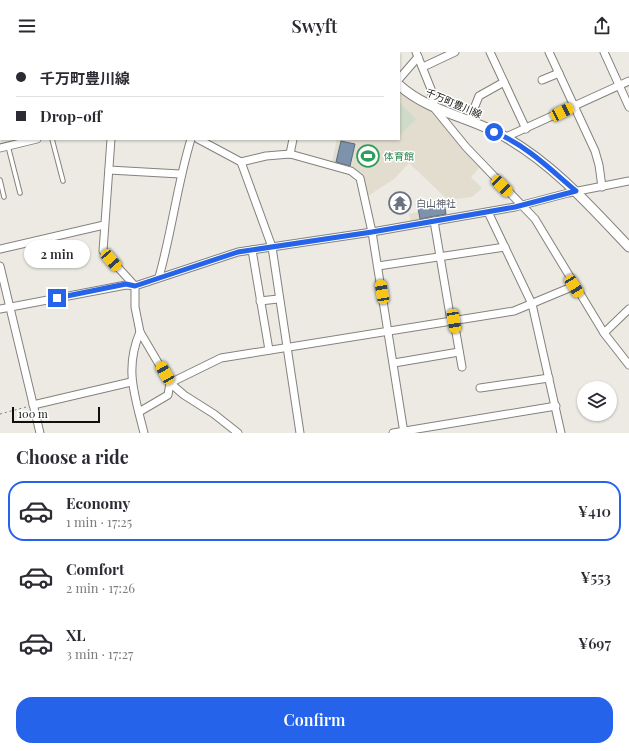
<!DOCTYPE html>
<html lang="en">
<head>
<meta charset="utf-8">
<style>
  :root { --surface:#fff; --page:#f2f2f3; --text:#2b2b33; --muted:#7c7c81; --line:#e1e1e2; --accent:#2563eb }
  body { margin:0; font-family:"Playfair Display","Noto Sans JP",serif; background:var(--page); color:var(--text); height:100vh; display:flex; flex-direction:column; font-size:15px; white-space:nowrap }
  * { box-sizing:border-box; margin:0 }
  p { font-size:13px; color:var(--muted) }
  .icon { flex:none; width:22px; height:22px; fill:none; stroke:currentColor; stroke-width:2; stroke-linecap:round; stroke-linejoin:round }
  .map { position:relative; height:381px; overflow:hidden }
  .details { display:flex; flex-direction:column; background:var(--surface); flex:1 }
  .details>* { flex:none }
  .top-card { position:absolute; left:0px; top:0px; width:400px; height:88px; box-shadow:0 1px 3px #0004; display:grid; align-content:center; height:88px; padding:0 16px; background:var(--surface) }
  .controls { position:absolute; left:577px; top:329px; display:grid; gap:8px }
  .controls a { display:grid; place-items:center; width:40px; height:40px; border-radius:50%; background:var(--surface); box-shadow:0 1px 3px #0004; font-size:20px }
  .scale { position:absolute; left:12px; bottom:10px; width:88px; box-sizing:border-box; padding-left:4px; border:2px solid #0f0f0d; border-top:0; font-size:11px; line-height:14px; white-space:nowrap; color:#0f0f0d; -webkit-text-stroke:3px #fff; paint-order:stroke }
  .end { position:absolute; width:18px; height:18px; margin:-9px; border:5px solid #2563eb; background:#fff; box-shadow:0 0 0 2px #fff }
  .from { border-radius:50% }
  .bubble { position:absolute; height:28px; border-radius:14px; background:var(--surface); box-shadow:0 1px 3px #0004; font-size:13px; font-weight:600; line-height:28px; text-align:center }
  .car { position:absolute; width:12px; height:24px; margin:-12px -6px; border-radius:5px; box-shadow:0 0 3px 1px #0007; background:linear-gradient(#f5c518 24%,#345 0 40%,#f5c518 0 76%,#345 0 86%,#f5c518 0) }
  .top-card b { display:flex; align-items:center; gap:14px; height:38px; font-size:15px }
  .top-card b+b { border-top:1px solid var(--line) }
  .top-card i { width:10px; height:10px; background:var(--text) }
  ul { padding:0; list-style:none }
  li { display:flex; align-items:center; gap:12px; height:60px; margin:0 8px 6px; padding:0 8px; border:2px solid transparent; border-radius:16px }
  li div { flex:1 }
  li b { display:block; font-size:15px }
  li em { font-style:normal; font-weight:600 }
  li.active { border-color:var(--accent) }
  li>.icon { width:36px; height:36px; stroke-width:1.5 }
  h2 { padding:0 16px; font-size:18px; line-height:48px }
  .cta { display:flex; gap:8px; margin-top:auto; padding:8px 16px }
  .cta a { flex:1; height:46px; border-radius:16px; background:var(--accent); color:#fff; font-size:16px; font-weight:600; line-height:46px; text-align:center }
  header { display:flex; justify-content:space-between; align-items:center; height:52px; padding:0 16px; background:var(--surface); font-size:18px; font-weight:600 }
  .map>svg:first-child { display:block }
  .built { fill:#e2ddcf }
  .green { fill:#cedbc9 }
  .water { fill:#7d92ab; stroke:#5c6b7c }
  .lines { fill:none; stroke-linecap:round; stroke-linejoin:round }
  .service-casing { stroke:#84827c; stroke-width:5.5 }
  .minor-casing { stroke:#84827c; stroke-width:9 }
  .secondary-casing { stroke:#84827c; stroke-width:11 }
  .path { stroke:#7f7e7a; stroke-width:1; stroke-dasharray:2 3; stroke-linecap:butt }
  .service { stroke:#fff; stroke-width:3.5 }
  .minor { stroke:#fff; stroke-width:7 }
  .secondary { stroke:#fff; stroke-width:9 }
  .route { stroke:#2563eb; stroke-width:5 }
  .labels { text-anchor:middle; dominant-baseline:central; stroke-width:3; stroke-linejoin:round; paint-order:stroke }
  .street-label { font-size:10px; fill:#0f0f0d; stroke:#fff }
  .leisure-label { font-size:10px; fill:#27864d; stroke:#fff; text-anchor:start }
  .worship-label { font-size:10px; fill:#5b616d; stroke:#fff; text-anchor:start }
</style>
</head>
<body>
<header><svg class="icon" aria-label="menu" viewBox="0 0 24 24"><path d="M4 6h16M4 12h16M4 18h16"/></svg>Swyft<svg class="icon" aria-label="share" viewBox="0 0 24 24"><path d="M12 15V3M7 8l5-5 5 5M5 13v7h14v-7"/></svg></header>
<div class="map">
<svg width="629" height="381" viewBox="0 0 629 381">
  <rect width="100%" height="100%" fill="#eceae3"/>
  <!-- built -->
  <g class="built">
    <polygon points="399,36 427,54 441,69 480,115 471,125 482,136 472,145 448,148 409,111 394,127 368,144 361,120 332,110 337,87 399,87"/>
    <polygon points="445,150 447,163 411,170 409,162 418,160 417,155"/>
  </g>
  <!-- green -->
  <polygon class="green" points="399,50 416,67 399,84"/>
  <!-- water -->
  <g class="water">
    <polygon points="341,89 355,92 350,114 336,110"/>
    <polygon points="444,151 446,162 420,167 418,156"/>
  </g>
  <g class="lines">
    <!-- service casing -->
    <g class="service-casing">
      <g id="service">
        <polyline points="52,87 63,129"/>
        <polyline points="8,94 20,141"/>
        <polyline points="0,128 4,145"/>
      </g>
    </g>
    <!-- minor casing -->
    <g class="minor-casing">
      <g id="minor">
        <polyline points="60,0 61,1"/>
        <polyline points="416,0 431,37 435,57 466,95 535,167 604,281 629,313"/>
        <polyline points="490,0 526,77"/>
        <polyline points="549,0 595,99 599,113 602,135"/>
        <polyline points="604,0 629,55"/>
        <polyline points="120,1 120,0"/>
        <polyline points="204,1 205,0"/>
        <polyline points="326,1 326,0"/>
        <polyline points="423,15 455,0"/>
        <polyline points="399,27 418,5"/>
        <polyline points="542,28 559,21"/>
        <polyline points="0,41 1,41"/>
        <polyline points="469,69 479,44 504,30"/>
        <polyline points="506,85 629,29"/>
        <polyline points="111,87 103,199 135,234 135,255 140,280 170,331 184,343 214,362 238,381"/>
        <polyline points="198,87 241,110 272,195 300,381"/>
        <polyline points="0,96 37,87"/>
        <polyline points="290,102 293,87"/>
        <polyline points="241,110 266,104 290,102 351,119 360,126 372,180 404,381"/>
        <polyline points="109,118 180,122"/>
        <polyline points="488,160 532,252 561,381"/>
        <polyline points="434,169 451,269"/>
        <polyline points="0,197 104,173"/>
        <polyline points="252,198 269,298"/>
        <polyline points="0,214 40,381"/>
        <polyline points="378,214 505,195"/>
        <path d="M159,225C172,179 177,133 191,87"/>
        <polyline points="260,249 278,247"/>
        <polyline points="0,257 126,233 135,234 238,200 372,180 515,155 568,141 629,129"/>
        <polyline points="454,269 462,315"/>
        <path d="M140,280C124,317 135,344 144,381"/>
        <polyline points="604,281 629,257"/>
        <polyline points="394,311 459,300"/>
        <polyline points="170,331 221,306 514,259 574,234"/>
        <polyline points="480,336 549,326"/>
        <polyline points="33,353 131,330"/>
        <polyline points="139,360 168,343 170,331"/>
        <polyline points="393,381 556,354"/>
      </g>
    </g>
    <!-- secondary casing -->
    <g class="secondary-casing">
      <g id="secondary">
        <polyline points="361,0 362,1"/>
        <path d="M399,33C430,61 472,65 507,86C555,114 591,155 629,195"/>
      </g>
    </g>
    <!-- path -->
    <polyline class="path" points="0,362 26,355"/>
    <!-- service -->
    <use href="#service" class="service"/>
    <!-- minor -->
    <use href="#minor" class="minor"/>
    <!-- secondary -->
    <use href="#secondary" class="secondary"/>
  </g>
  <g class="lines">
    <!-- route -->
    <path class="route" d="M57,246L126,232L135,234L238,200L372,180L515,155L576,139C550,117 526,93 494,80"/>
  </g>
  <!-- icons -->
  <defs>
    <g id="stadium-ring" transform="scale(1.15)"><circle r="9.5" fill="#fff" stroke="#2e9e5b" stroke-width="1.5"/><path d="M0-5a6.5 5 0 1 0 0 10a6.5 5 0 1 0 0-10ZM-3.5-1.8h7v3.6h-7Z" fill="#2e9e5b"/></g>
    <g id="temple-ring" transform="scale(1.15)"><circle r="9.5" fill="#fff" stroke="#6b7280" stroke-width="1.5"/><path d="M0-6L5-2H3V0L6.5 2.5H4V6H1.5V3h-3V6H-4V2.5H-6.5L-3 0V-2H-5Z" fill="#6b7280"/></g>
  </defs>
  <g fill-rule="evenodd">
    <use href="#stadium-ring" x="368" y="104"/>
    <use href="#temple-ring" x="400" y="151"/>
  </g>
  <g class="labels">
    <!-- street labels -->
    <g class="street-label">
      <text transform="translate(454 51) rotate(23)">千万町豊川線</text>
    </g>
    <!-- leisure labels -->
    <g class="leisure-label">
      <text x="384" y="104">体育館</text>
    </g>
    <!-- worship labels -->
    <g class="worship-label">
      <text x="416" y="151">白山神社</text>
    </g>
  </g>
</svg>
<div class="controls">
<a><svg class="icon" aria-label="layers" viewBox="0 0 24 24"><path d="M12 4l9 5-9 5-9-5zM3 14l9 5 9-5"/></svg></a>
</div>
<div class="scale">100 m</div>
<i class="end from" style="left:494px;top:80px"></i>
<i class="end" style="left:57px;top:246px"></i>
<div class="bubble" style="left:24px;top:188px;width:66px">2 min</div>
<i class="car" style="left:562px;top:60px;rotate:64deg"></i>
<i class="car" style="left:502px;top:134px;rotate:135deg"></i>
<i class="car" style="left:111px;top:208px;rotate:139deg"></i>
<i class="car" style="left:574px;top:234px;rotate:148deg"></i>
<i class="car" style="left:382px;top:240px;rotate:350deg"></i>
<i class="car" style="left:454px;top:269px;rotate:171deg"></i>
<i class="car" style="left:165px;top:321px;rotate:330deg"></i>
<div class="top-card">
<b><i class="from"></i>千万町豊川線</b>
<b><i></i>Drop-off</b>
</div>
</div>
<section class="details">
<h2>Choose a ride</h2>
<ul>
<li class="active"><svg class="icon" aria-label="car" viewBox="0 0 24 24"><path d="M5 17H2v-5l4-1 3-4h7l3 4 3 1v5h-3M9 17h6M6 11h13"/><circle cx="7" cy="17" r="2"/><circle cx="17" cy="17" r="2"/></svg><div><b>Economy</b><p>1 min · 17:25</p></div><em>¥410</em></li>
<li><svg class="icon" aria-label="car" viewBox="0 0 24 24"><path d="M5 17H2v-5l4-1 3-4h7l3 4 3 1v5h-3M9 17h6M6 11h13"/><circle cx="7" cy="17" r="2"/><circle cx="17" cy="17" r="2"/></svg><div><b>Comfort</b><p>2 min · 17:26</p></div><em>¥553</em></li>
<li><svg class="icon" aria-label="car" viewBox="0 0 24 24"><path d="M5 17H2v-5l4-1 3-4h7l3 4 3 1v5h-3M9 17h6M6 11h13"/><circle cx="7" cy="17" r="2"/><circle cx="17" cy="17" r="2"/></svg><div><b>XL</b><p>3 min · 17:27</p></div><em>¥697</em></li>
</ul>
<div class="cta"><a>Confirm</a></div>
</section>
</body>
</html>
